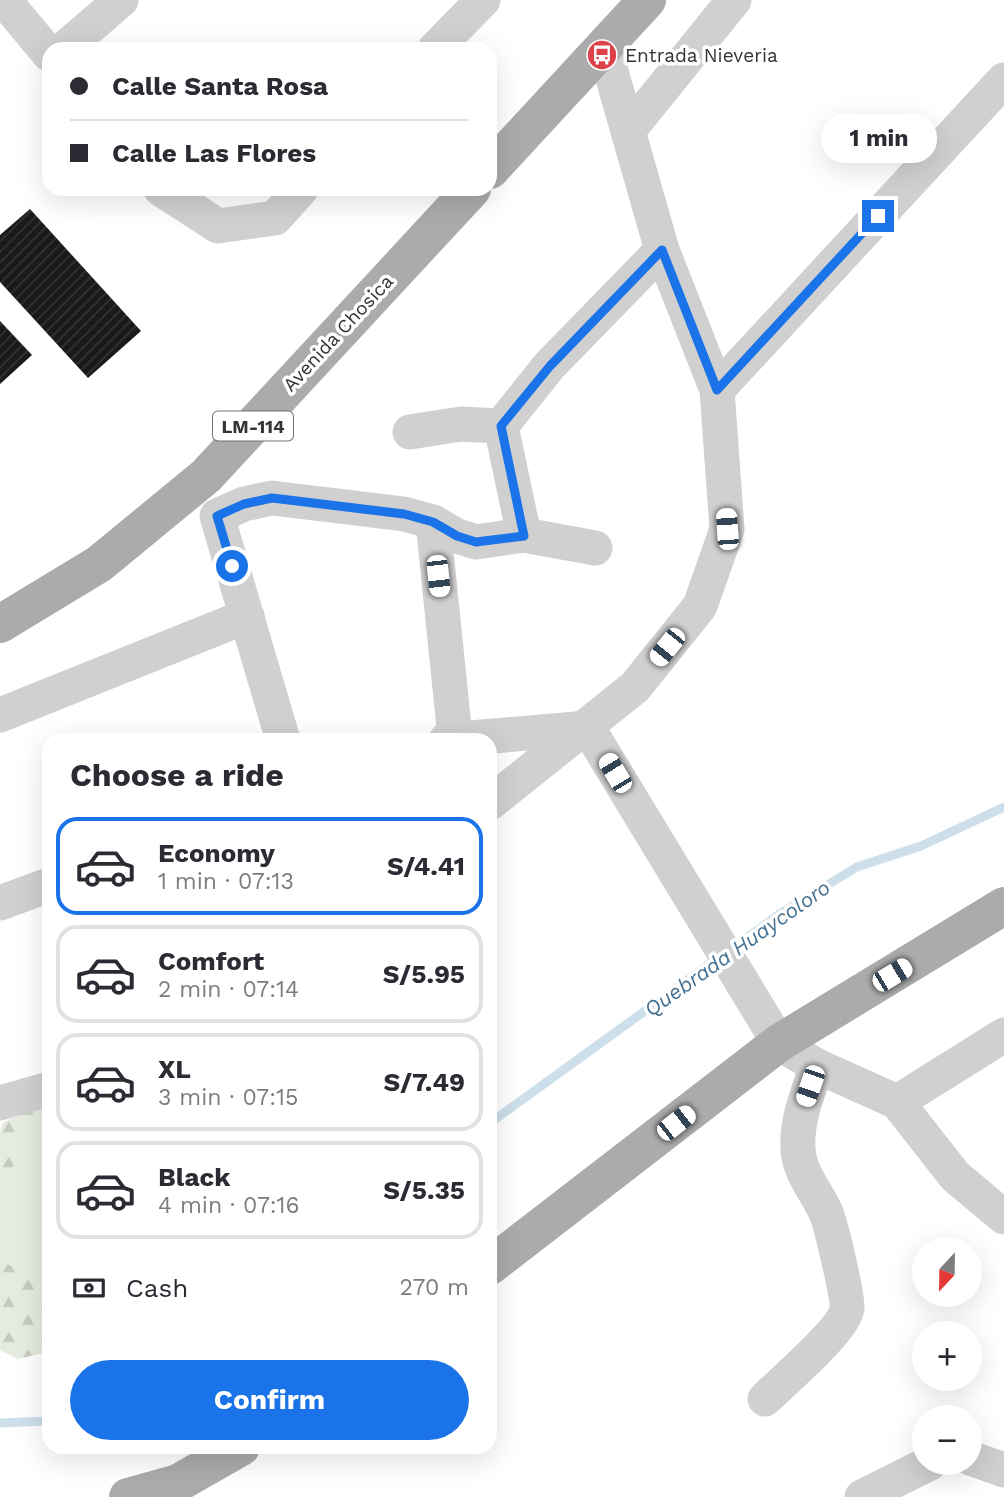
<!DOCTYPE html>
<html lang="en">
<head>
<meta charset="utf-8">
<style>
  :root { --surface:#fff; --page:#f7f7f7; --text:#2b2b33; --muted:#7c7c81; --line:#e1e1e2; --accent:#1a73e8 }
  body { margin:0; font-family:"Work Sans",sans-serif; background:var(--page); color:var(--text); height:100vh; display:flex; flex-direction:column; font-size:26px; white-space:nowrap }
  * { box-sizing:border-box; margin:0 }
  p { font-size:23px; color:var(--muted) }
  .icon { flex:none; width:38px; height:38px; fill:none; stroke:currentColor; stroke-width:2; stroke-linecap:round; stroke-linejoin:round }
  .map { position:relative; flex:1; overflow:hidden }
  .panel { position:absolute; left:42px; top:733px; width:455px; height:721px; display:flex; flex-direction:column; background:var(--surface); border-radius:21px; box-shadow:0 7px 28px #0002 }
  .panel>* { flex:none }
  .guide { position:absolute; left:42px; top:42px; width:455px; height:154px; border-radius:21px; box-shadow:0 7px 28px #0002; display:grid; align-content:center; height:154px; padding:0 28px; background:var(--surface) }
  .needle { width:46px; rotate:202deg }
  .fabs { position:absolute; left:912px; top:1237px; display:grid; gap:14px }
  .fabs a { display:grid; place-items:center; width:70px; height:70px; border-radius:50%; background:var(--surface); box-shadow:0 7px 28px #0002; font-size:35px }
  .end { position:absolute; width:32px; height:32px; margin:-16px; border:9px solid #1a73e8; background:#fff; box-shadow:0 0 0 4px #fff }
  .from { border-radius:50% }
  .bubble { position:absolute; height:49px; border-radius:24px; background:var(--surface); box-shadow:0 7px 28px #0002; font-size:23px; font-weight:700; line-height:49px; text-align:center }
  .car { position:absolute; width:21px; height:42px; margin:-21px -10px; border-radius:9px; box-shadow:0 0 5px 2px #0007; background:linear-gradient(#fff 24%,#345 0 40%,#fff 0 76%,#345 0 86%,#fff 0) }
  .guide b { display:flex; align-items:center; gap:24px; height:66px; font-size:26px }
  .guide b+b { border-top:2px solid var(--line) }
  .guide i { width:18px; height:18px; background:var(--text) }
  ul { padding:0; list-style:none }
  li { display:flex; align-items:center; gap:21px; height:98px; margin:0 14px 10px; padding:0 14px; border:4px solid var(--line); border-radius:21px }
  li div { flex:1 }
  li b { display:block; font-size:26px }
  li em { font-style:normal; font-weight:700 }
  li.current { border-color:var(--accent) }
  li>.icon { width:63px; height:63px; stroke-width:1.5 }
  h2 { padding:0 28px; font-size:32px; line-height:84px }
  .pay { display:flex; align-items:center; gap:18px; height:77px; padding:0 28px; font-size:26px }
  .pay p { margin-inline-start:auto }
  .action { display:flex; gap:14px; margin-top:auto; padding:14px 28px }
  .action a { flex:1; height:80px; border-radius:42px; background:var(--accent); color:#fff; font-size:28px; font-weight:700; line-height:80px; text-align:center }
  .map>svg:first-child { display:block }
  .forest { fill:url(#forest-firs) }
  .pitch { fill:#e5ebdf }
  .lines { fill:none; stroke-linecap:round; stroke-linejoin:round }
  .stream { stroke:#cddfea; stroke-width:9 }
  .building { fill:url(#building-hatch) }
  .minor { stroke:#d0d0d0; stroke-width:35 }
  .major { stroke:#ababab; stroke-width:38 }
  .route { stroke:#1a73e8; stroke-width:9 }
  .labels { text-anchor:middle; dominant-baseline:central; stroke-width:7; stroke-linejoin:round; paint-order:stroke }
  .shield { fill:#fff; stroke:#707070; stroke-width:2 }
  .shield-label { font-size:18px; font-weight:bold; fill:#333 }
  .poi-label { font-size:19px; fill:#333; stroke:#fff; text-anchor:start }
  .street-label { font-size:19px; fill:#333; stroke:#fff }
  .water-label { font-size:21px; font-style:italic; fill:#447192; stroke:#fff }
</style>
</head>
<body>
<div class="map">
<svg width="1004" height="1497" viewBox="0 0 1004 1497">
  <defs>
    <pattern id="forest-firs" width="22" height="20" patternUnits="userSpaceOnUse" patternTransform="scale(1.75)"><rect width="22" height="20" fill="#e5ebdf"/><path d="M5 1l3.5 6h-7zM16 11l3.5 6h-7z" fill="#c5cac0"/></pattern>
    <pattern id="building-hatch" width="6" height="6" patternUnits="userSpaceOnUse" patternTransform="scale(1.75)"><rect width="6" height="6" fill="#1a1a1a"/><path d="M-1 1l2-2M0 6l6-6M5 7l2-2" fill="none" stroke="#333"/></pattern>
  </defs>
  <rect width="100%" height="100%" fill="#fff"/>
  <!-- forest -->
  <polygon class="forest" points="49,1101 49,1352 17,1359 0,1350 0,1132 2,1123"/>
  <!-- pitch -->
  <polygon class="pitch" points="28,1120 49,1127 49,1278 0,1262 0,1204"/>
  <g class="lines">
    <!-- stream -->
    <g class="stream">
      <polyline points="730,950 781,913 857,867 921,846 1004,807"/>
      <polyline points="490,1123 718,958"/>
      <polyline points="0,1423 49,1421"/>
    </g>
  </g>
  <!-- building -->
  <g class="building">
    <polygon points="30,209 141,331 88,378 0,282 0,235"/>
    <polygon points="0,321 32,355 0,384"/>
  </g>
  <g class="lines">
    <!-- minor -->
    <g class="minor">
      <polyline points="4,0 49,54"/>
      <polyline points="64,49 121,0"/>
      <polyline points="435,49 483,0"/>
      <polyline points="628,131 734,0"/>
      <polyline points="161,189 218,226 275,218 301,189"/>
      <polyline points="717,390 1004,80"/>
      <polyline points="410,432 461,424 501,426"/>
      <polyline points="433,522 455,737"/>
      <polyline points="524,535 501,426 549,366 662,250"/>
      <polyline points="0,715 247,616"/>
      <polyline points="283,740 217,516 244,504 272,498 404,514 433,522 457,536 476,542 524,535 595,548"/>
      <polyline points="446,740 588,728 779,1043 817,1066 897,1102 955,1176 1004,1217"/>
      <polyline points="490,803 635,687 700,606 727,529 717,390 662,250 604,47"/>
      <polyline points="0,903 49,885"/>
      <polyline points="897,1102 1004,1035"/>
      <polyline points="0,1103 49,1089"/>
      <path d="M765,1399C782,1382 845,1329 847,1308C848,1297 831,1224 826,1213C817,1192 799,1173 798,1149C796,1121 808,1092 817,1066"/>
      <polyline points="970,1458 1004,1470"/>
      <polyline points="862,1497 930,1463"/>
    </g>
    <!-- major -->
    <g class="major">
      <polyline points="490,170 647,0"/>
      <polyline points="0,624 99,564 206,476 472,189"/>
      <polyline points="490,1266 779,1043 1004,906"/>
      <polyline points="128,1497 178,1483 241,1447"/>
    </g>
  </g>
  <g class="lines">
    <!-- route -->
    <polyline class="route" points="232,566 217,516 244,504 272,498 404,514 433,522 457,536 476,542 524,536 501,426 550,366 662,250 717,390 878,216"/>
  </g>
  <!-- icons -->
  <defs>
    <g id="bus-disc" transform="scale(1.575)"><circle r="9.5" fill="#dd4249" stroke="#fff"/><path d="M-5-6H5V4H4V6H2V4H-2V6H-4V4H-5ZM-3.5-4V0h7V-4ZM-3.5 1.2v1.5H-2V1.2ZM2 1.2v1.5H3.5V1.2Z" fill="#fff"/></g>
  </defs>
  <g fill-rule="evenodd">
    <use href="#bus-disc" x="602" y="55"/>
  </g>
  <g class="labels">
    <!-- shield labels -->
    <rect class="shield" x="213" y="411.5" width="80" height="29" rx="5"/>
    <g class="shield-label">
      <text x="253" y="426">LM-114</text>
    </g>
    <!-- poi labels -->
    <g class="poi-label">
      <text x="625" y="55">Entrada Nieveria</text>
    </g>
    <!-- street labels -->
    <g class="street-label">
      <text transform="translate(338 333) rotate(-47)">Avenida Chosica</text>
    </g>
    <!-- water labels -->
    <g class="water-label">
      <text transform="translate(737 948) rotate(-35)">Quebrada Huaycoloro</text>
    </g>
  </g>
</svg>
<div class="fabs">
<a><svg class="needle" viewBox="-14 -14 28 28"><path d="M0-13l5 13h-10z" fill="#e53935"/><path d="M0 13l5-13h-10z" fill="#7c7c81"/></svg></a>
<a>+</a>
<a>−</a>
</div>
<i class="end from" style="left:232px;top:566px"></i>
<i class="end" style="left:878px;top:216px"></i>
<div class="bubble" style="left:821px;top:114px;width:116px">1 min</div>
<i class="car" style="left:727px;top:529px;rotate:356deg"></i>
<i class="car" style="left:438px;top:576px;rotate:174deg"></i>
<i class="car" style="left:667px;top:647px;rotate:219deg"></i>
<i class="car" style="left:615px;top:773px;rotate:329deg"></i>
<i class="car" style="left:892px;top:975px;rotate:59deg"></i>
<i class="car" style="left:810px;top:1086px;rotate:199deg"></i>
<i class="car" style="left:676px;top:1123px;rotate:52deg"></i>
<div class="guide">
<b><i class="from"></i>Calle Santa Rosa</b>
<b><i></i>Calle Las Flores</b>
</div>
<section class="panel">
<h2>Choose a ride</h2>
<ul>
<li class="current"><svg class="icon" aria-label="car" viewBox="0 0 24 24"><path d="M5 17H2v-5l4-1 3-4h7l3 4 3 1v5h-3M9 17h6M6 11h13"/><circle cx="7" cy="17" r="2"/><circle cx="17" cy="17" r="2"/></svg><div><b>Economy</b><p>1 min · 07:13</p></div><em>S/4.41</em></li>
<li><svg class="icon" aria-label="car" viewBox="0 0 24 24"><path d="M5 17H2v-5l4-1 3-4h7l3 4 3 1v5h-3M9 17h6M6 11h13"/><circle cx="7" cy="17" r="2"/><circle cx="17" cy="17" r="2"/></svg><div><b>Comfort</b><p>2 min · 07:14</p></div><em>S/5.95</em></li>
<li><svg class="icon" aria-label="car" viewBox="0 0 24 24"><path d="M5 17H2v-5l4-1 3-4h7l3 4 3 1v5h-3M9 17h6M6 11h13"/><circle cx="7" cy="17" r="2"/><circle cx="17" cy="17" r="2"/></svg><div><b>XL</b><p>3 min · 07:15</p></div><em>S/7.49</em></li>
<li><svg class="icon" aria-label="car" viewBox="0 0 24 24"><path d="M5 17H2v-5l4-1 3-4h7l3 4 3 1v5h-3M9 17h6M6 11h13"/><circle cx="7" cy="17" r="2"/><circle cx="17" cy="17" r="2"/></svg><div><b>Black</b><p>4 min · 07:16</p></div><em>S/5.35</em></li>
</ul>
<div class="pay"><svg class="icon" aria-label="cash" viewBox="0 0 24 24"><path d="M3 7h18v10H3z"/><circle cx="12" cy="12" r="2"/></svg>Cash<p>270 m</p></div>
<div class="action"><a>Confirm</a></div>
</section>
</div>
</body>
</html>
